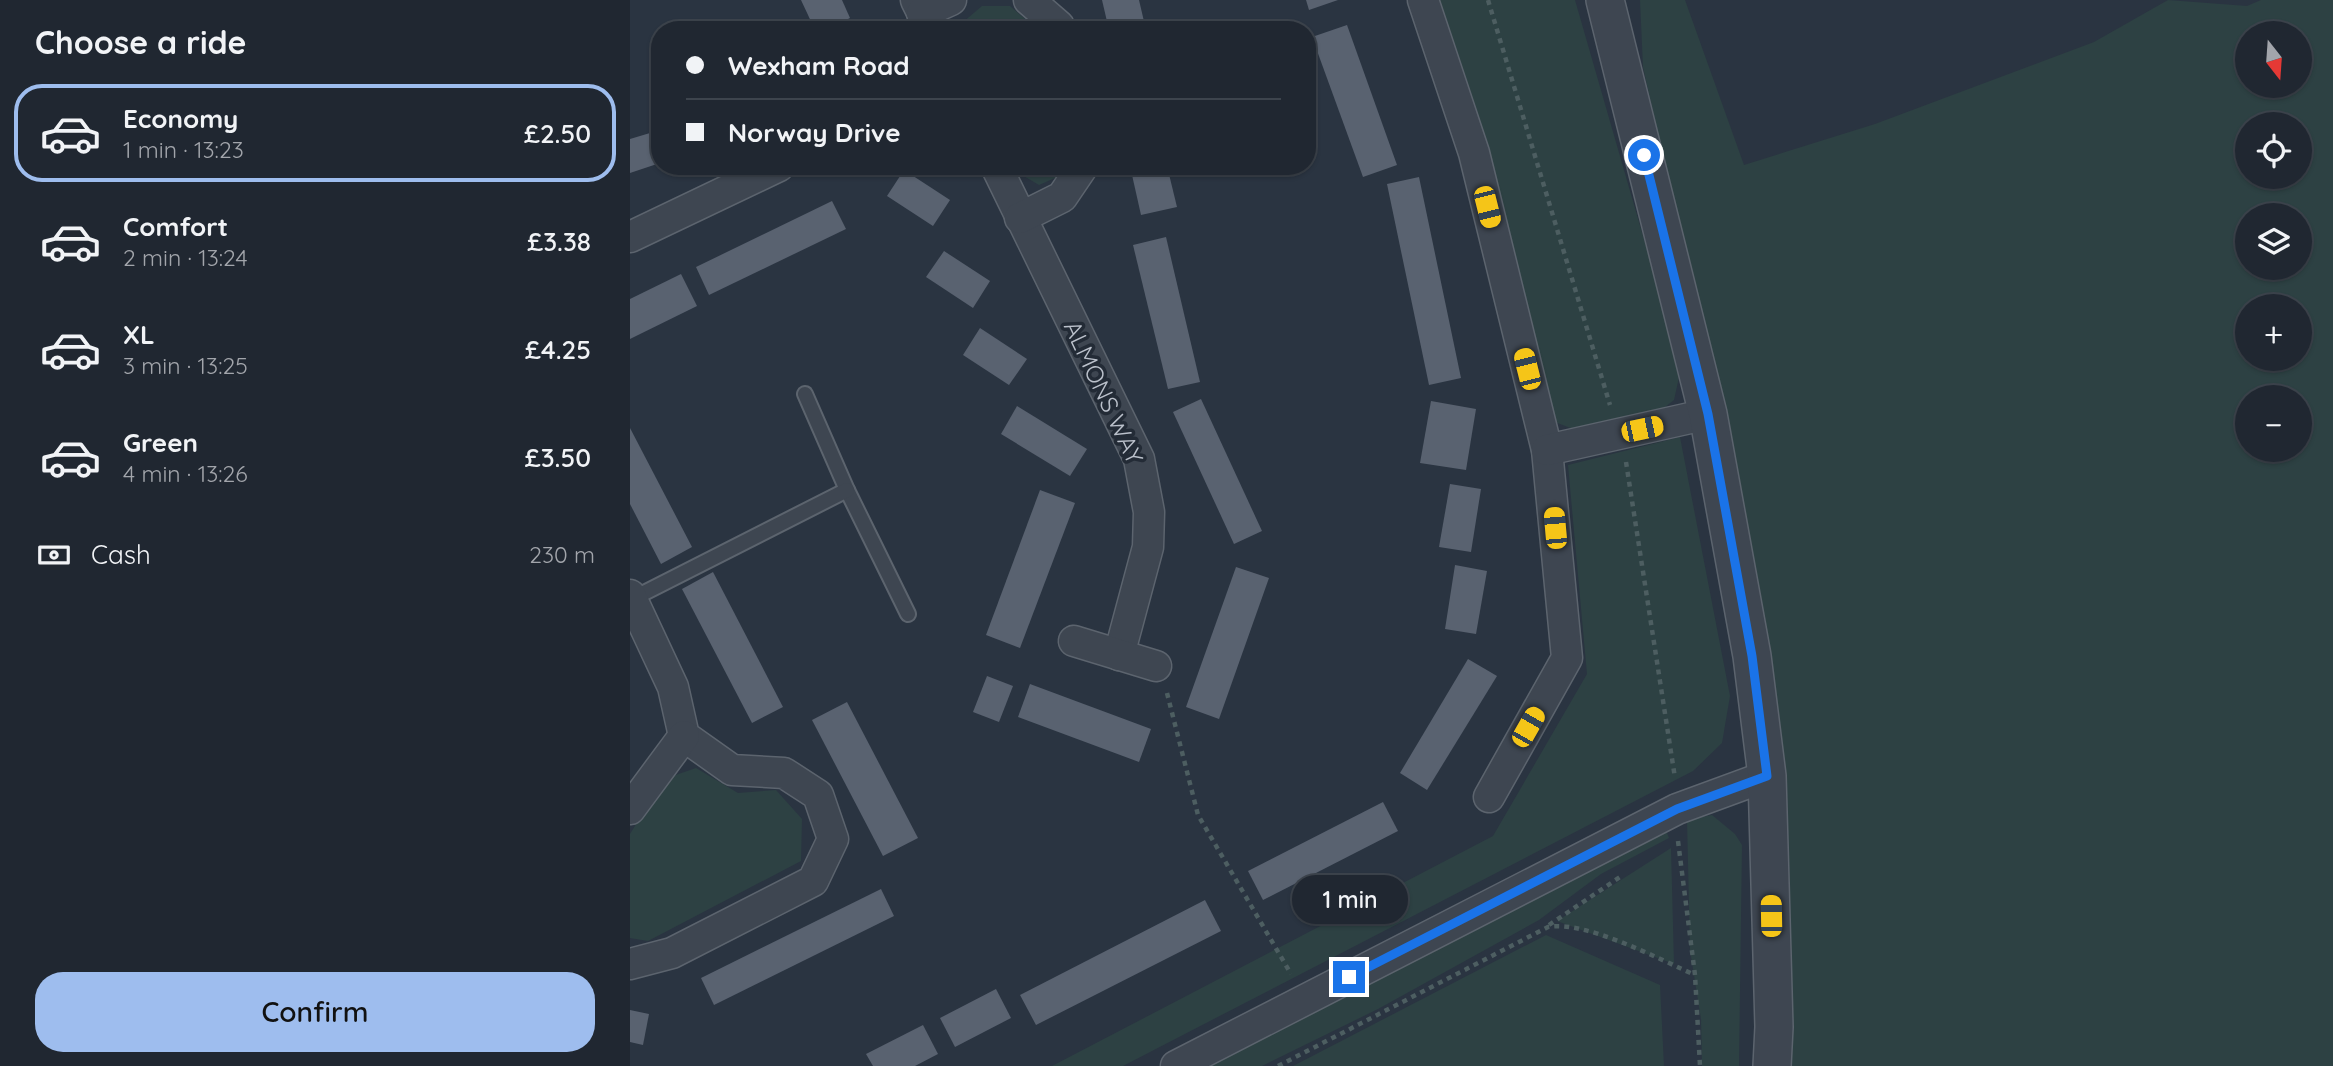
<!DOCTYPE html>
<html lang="en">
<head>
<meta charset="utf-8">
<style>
  :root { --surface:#202731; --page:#282f39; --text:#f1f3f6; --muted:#a2a5ab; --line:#3d444d; --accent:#9ebdee }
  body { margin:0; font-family:Quicksand,sans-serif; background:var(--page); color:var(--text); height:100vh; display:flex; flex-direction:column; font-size:26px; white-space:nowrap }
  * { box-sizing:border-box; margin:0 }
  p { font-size:23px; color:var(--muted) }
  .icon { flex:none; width:38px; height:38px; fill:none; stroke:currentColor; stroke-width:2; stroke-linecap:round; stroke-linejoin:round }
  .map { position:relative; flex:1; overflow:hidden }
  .drawer { display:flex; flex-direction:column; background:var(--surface); width:630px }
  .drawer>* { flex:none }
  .banner { position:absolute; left:21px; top:21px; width:665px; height:154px; border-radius:28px; box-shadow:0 2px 5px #0004,0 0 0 2px var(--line); display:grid; align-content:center; height:154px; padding:0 35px; background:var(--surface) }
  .needle { width:46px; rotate:163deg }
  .controls { position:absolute; left:1605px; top:21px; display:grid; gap:14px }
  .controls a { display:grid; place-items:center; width:77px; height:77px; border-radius:50%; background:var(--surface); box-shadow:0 2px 5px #0004,0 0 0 2px var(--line); font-size:35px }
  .end { position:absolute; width:32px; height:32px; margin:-16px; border:9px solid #1a73e8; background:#fff; box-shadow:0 0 0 4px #fff }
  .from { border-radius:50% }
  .bubble { position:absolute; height:49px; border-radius:24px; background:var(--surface); box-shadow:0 2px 5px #0004,0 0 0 2px var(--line); font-size:23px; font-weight:600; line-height:49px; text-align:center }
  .car { position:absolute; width:21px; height:42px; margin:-21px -10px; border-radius:9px; box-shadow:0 0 5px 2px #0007; background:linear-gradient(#f5c518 24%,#345 0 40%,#f5c518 0 76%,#345 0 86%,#f5c518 0) }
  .banner b { display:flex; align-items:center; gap:24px; height:66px; font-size:26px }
  .banner b+b { border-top:2px solid var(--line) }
  .banner i { width:18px; height:18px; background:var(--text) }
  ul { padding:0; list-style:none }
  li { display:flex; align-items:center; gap:21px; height:98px; margin:0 14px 10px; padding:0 21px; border:4px solid transparent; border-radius:28px }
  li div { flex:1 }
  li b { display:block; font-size:26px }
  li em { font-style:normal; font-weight:600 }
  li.on { border-color:var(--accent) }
  li>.icon { width:63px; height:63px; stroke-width:1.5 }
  h2 { padding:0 35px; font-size:32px; line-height:84px }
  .pay { display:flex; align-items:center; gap:18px; height:77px; padding:0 35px; font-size:26px }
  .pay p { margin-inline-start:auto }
  .button { display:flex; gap:14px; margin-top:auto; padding:14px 35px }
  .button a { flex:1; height:80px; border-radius:28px; background:var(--accent); color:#111; font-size:28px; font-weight:600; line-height:80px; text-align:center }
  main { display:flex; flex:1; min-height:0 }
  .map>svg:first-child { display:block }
  .green { fill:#2d4143; fill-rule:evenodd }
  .building { fill:#596270 }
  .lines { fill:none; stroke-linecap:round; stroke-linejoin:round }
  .service-casing { stroke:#5c646e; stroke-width:18 }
  .minor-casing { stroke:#5c646e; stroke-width:33 }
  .tertiary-casing { stroke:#5c646e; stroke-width:40 }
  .path { stroke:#4d5e61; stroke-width:4.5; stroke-dasharray:5 5; stroke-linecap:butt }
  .service { stroke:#3e4651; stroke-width:14 }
  .minor { stroke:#3e4651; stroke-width:30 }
  .tertiary { stroke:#3e4651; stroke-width:37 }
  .route { stroke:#1a73e8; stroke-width:9 }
  .labels { text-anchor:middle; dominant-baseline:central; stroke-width:7; stroke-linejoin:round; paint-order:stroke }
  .street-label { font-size:24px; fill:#bbc1cb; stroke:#232b36 }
</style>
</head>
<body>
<main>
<section class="drawer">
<h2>Choose a ride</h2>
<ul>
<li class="on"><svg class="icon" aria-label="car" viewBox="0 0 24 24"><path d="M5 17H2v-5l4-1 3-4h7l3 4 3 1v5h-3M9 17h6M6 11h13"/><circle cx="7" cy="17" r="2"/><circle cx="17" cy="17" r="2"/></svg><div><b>Economy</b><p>1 min · 13:23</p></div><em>£2.50</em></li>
<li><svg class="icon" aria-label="car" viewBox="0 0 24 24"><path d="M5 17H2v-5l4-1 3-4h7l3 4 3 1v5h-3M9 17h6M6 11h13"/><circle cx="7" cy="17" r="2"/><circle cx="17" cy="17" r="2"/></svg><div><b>Comfort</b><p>2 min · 13:24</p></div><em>£3.38</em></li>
<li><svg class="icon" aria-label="car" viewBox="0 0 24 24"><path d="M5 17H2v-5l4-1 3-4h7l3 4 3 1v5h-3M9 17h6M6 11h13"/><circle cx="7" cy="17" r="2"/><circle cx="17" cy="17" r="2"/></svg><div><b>XL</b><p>3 min · 13:25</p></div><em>£4.25</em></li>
<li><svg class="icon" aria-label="car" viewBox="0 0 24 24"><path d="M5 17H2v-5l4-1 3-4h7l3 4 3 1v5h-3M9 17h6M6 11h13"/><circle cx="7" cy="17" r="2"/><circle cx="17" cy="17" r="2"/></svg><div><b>Green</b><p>4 min · 13:26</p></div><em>£3.50</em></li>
</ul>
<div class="pay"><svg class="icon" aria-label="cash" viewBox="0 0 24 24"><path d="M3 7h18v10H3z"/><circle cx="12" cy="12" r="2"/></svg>Cash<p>230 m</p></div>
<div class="button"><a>Confirm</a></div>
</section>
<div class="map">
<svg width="1703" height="1066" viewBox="0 0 1703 1066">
  <rect width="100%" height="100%" fill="#2a3441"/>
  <!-- green -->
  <g class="green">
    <polygon points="807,0 945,0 1051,368 1044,400 1021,418 948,431 925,422"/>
    <path d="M1010,0H1055L1114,165L1245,124L1464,42L1538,0L1617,6L1631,0H1703V1066H1154L1061,282L1013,67ZM1617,33H1670V86H1617ZM1617,124H1670V177H1617ZM1617,215H1670V268H1617ZM1617,306H1670V359H1617ZM1617,397H1670V450H1617Z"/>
    <polygon points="352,6 380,6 408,30 332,30 332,23"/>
    <polygon points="384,166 436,166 432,175 409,185 387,172"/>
    <polygon points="1050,437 1100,696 1092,743 1063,771 493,1066 422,1066 863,836 957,674 938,465"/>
    <polygon points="66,768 108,793 146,790 172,819 171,861 18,941 0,938 0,834 34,779"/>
    <polygon points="1082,815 1105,834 1112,845 1109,1066 1072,1066 1071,1019 1060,950 1057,820"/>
    <polygon points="1035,828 1039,838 971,874 909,920 748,1009 632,1066 566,1066"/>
    <polygon points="1041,848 1044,964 927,921"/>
    <polygon points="916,935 1030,985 1034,1066 663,1066"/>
  </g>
  <!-- building -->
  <g class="building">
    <polygon points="171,0 212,0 220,18 196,30 185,30"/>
    <polygon points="472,0 509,0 516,30 479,30"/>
    <polygon points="676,0 708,0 679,10"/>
    <polygon points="717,25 767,165 733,177 682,37"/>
    <polygon points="30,130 30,163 0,173 0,139"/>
    <polygon points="500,166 537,166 547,207 511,215"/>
    <polygon points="274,170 320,200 303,226 257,196"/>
    <polygon points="789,177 831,378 799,385 757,184"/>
    <polygon points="202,201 216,229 79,295 66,267"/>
    <polygon points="536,237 570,382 538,389 503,245"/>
    <polygon points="314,251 360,281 343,308 296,277"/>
    <polygon points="51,274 67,306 0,339 0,299"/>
    <polygon points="350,328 397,359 379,385 333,355"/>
    <polygon points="571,399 632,531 604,544 543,412"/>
    <polygon points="801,401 846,409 836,470 790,463"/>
    <polygon points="387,406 457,449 440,476 371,434"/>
    <polygon points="0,428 62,547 31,564 0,504"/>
    <polygon points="820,484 851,489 841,552 809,547"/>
    <polygon points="410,490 445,503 390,648 356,635"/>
    <polygon points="825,565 857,571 846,634 815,629"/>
    <polygon points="606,567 639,578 589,719 556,707"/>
    <polygon points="83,572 153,707 122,723 52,589"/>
    <polygon points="838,659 867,676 797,790 770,773"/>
    <polygon points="357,676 383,686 369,722 343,712"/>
    <polygon points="400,684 521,729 509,762 388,717"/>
    <polygon points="217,702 288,838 253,856 182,720"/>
    <polygon points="753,802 768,831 633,900 618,871"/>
    <polygon points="251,889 264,916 84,1005 71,978"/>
    <polygon points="575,900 591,931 406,1025 390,995"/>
    <polygon points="366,989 381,1018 325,1047 310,1018"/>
    <polygon points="0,1010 19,1014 13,1045 0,1042"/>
    <polygon points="293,1025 308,1054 285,1066 243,1066 236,1054"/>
  </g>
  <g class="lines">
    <!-- service casing -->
    <g class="service-casing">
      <g id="service">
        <polyline points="175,394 217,490 278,614"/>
        <polyline points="2,599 217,490"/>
      </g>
    </g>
    <!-- minor casing -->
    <g class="minor-casing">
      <g id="minor">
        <polyline points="286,0 301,30"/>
        <polyline points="399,0 429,26 430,30"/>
        <polyline points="793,0 844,153 917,450 937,658 859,797"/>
        <polyline points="292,13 321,0"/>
        <polyline points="366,166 509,459 519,512 518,547 489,655"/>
        <polyline points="390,218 432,197 453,166"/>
        <polyline points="0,237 149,166"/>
        <polyline points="917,450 1078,414"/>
        <polyline points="0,595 43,687 54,736 102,770 154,773 188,795 203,839 183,881 42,953 0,964"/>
        <polyline points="444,641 526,666"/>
        <polyline points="0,809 54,736"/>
        <polyline points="546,1066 1047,809 1137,776"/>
      </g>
    </g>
    <!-- tertiary casing -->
    <g class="tertiary-casing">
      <polyline id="tertiary" points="975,0 1078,414 1122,656 1137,776 1144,1027 1142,1066"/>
    </g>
    <!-- path -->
    <g class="path">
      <polyline points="858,0 980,405"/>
      <polyline points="996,462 1045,778"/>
      <polyline points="537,693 568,815 661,974"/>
      <polyline points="1048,841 1065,975 1070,1066"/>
      <polyline points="919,925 993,875"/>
      <path d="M648,1066L918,927C955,920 1029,959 1065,975"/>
    </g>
    <!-- service -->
    <use href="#service" class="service"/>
    <!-- minor -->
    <use href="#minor" class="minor"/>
    <!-- tertiary -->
    <use href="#tertiary" class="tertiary"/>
  </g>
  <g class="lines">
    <!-- route -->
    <polyline class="route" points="719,977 1047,809 1137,776 1122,656 1078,414 1014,155"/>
  </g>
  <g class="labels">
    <!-- street labels -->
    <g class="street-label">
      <text transform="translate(474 392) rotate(65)">ALMONS WAY</text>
    </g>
  </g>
</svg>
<div class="controls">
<a><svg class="needle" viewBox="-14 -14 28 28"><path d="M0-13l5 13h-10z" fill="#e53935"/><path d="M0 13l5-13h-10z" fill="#a2a5ab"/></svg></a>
<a><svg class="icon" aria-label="locate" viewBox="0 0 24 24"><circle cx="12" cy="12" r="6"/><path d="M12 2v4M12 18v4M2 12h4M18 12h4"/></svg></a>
<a><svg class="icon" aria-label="layers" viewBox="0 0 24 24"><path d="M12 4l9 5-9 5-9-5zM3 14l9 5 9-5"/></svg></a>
<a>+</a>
<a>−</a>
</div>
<i class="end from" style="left:1014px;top:155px"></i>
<i class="end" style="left:719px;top:977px"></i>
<div class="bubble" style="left:662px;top:875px;width:116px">1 min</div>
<i class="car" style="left:857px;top:207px;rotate:166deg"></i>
<i class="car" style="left:897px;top:369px;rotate:346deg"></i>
<i class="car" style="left:1012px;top:429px;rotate:78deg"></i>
<i class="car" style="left:925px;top:528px;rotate:355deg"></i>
<i class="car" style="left:898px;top:727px;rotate:30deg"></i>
<i class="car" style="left:1141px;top:916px;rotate:359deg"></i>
<div class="banner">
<b><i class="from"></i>Wexham Road</b>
<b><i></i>Norway Drive</b>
</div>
</div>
</main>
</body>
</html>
